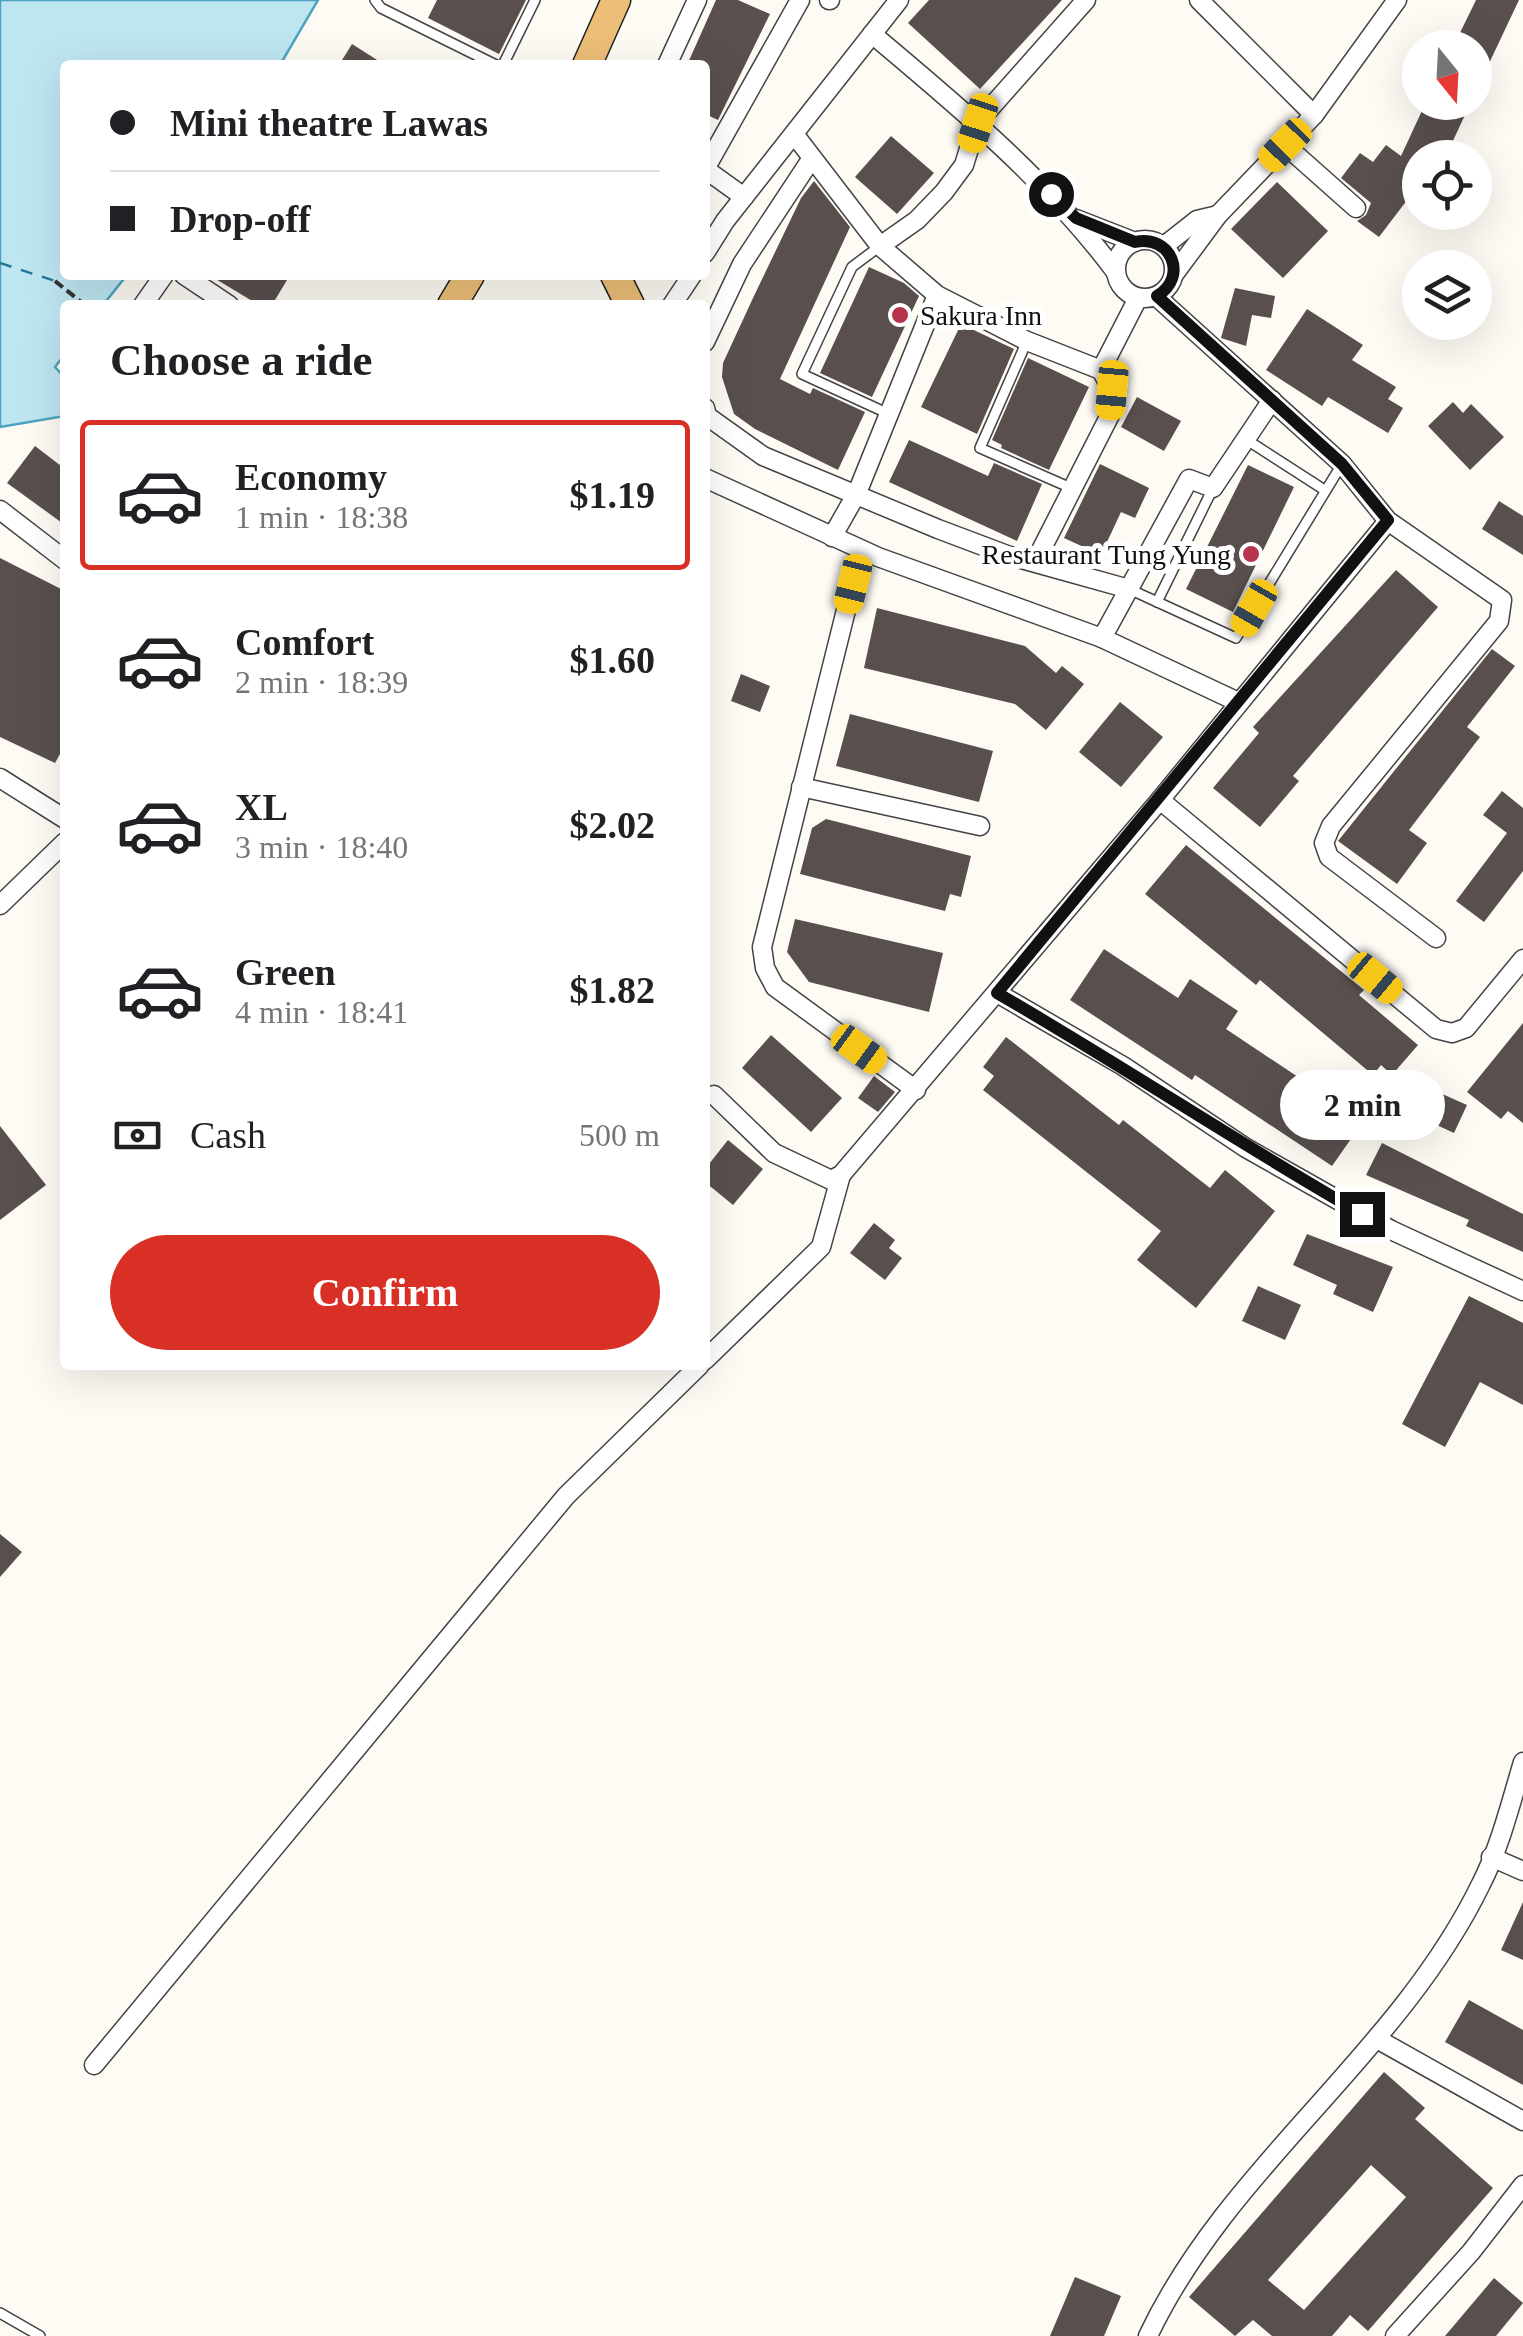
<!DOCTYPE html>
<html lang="en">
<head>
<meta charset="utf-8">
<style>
  :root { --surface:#fff; --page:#f2f2f2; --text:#202124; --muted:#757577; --line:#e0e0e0; --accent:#d93025 }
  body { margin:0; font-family:"Times New Roman",serif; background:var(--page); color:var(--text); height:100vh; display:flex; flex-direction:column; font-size:38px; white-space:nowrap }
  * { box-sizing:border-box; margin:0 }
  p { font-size:32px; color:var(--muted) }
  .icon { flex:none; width:55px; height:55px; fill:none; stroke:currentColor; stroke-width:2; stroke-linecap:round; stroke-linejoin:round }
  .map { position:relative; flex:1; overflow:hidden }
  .details { position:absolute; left:60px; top:300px; width:650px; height:1070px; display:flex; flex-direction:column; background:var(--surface); border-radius:10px; box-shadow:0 10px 40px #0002 }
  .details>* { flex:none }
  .top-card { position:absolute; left:60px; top:60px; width:650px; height:220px; border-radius:10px; box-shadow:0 10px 40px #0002; display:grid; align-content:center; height:220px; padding:0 50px; background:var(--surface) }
  .needle { width:65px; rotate:162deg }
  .tools { position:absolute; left:1402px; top:30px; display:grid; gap:20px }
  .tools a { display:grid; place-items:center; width:90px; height:90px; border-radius:50%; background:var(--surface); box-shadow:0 10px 40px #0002; font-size:50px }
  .end { position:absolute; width:45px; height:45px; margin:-22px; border:12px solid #111; background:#fff; box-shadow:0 0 0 5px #fff }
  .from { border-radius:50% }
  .bubble { position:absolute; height:70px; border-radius:35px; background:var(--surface); box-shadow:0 10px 40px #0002; font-size:32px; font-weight:800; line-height:70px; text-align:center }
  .car { position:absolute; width:30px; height:60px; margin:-30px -15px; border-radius:12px; box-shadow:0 0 8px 2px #0007; background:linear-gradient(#f5c518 24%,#345 0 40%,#f5c518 0 76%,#345 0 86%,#f5c518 0) }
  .top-card b { display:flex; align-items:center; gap:35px; height:95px; font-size:38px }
  .top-card b+b { border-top:2px solid var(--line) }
  .top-card i { width:25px; height:25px; background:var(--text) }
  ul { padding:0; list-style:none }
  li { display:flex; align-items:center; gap:30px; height:150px; margin:0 20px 15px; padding:0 30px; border:5px solid transparent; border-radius:10px }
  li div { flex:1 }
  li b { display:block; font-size:38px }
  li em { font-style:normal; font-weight:800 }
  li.on { border-color:var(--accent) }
  li>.icon { width:90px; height:90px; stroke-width:1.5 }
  h2 { padding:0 50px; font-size:45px; line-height:120px }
  .pay { display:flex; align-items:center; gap:25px; height:110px; padding:0 50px; font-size:38px }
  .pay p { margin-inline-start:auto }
  .primary-button { display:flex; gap:20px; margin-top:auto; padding:20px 50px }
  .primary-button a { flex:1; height:115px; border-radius:60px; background:var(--accent); color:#fff; font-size:40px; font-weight:800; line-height:115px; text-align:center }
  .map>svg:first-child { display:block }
  .water { fill:#bee6f1; stroke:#4ba4c2; stroke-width:2.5 }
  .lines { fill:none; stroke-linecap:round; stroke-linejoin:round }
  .ferry { stroke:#237799; stroke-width:2.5; stroke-dasharray:12 10; stroke-linecap:butt }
  .building { fill:#59504e; fill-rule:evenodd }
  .service-casing { stroke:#444; stroke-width:12 }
  .minor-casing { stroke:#444; stroke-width:21 }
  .primary-casing { stroke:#222; stroke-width:31 }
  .path { stroke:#333; stroke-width:4; stroke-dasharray:10 5; stroke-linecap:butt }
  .service { stroke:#fff; stroke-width:9 }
  .minor { stroke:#fff; stroke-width:18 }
  .primary { stroke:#ecbe77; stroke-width:28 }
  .route { stroke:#111; stroke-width:12 }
  .poi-dot { fill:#b6344d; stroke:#fff; stroke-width:4 }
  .labels { text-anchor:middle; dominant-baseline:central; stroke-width:10; stroke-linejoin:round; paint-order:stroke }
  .poi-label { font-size:28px; fill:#111; stroke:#fff; text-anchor:start }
</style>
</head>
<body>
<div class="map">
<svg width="1523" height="2336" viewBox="0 0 1523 2336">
  <rect width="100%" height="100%" fill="#fefbf5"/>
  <!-- water -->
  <polygon class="water" points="0,0 318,0 280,65 65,65 65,275 127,275 103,305 65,305 65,354 55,367 65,378 65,416 0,427"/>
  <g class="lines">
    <!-- ferry -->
    <polyline class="ferry" points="0,263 55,281"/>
  </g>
  <!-- building -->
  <g class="building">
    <polygon points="437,0 526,0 499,54 428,18"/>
    <polygon points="716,0 738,0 770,14 718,120 705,114 705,65 687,65"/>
    <polygon points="929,0 1062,0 980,89 908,23"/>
    <polygon points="1476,0 1519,0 1475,93 1475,48 1456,41"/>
    <polygon points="352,44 385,65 339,65"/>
    <polygon points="1426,102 1471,102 1445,158 1420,158 1420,183 1379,237 1357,221 1366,215 1371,203 1341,178 1360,153 1373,162 1386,145 1401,156"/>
    <polygon points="891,136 934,173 897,214 855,177"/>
    <polygon points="814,181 850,227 780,379 810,394 813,388 865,412 838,470 755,429 734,414 722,377 723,363 753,298 801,198"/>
    <polygon points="1277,182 1328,231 1283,278 1231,229"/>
    <polygon points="869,267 904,283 919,296 872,397 820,373"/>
    <polygon points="209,275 290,275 272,305 259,305"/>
    <polygon points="1235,288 1275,296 1271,318 1252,315 1246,346 1221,338"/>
    <polygon points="1307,309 1363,345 1352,360 1396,387 1388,399 1403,408 1388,433 1328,397 1322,406 1266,370"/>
    <polygon points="961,324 1014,349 977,434 921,407"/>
    <polygon points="1028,358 1089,387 1049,470 1001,448 1002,445 992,440"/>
    <polygon points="1137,397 1181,421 1164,451 1121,427"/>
    <polygon points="1453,402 1463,413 1471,404 1504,437 1470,470 1428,426"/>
    <polygon points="909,440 988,476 994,463 1042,484 1017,541 889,482"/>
    <polygon points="35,446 65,469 65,525 7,483"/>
    <polygon points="1100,464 1149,488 1135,518 1121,512 1101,555 1064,538"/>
    <polygon points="1248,465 1294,487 1233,612 1186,589"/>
    <polygon points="1499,501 1523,516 1523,555 1482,529"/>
    <polygon points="0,558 65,591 65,745 55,763 0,737"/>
    <polygon points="1396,570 1438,607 1293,776 1299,781 1260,827 1213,788 1259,733 1253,727"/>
    <polygon points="877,608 1025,646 1056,673 1062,666 1084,684 1046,730 1015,704 864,668"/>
    <polygon points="1492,649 1515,666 1467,727 1480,737 1409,830 1427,843 1397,884 1338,841"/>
    <polygon points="741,674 770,686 760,712 731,701"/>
    <polygon points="1120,702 1163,737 1121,787 1079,752"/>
    <polygon points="850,714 993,751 979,802 836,766"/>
    <polygon points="1502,791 1523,808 1523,871 1484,922 1456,901 1507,833 1483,815"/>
    <polygon points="826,819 971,856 961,897 950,894 945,911 800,874 812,828"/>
    <polygon points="1186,845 1364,990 1359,995 1418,1045 1392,1075 1381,1065 1373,1075 1260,980 1256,985 1145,894"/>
    <polygon points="795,919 943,953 929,1012 809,982 787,952"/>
    <polygon points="1104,949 1178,998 1190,979 1238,1011 1226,1029 1346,1109 1336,1125 1353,1136 1332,1166 1195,1075 1192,1080 1070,1000"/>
    <polygon points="1523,1023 1523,1123 1508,1111 1501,1119 1467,1092"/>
    <polygon points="771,1035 842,1098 811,1132 742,1068"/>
    <polygon points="1006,1037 1119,1125 1123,1120 1210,1188 1225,1170 1275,1211 1196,1308 1137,1260 1161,1231 983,1090 994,1076 983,1067"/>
    <polygon points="874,1076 895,1092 878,1112 858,1098"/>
    <polygon points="1413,1081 1467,1105 1454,1133 1400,1108"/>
    <polygon points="0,1126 46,1185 0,1220"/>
    <polygon points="728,1140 763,1169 733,1205 705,1182 705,1169"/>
    <polygon points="1382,1143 1523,1214 1523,1252 1466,1226 1469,1220 1366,1175"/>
    <polygon points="874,1223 895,1240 889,1248 902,1258 885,1280 850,1253"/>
    <polygon points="1307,1234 1393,1267 1373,1312 1333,1294 1337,1285 1293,1265"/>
    <polygon points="1258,1286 1301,1305 1285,1340 1242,1321"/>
    <polygon points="1469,1296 1523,1323 1523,1405 1480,1382 1445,1447 1402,1424"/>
    <polygon points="0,1534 22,1552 0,1577"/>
    <polygon points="1523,1902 1523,1960 1501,1950"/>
    <polygon points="1469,2000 1523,2030 1523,2085 1445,2042"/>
    <path d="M1384,2072L1425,2108L1415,2119L1493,2188L1368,2331L1350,2315L1332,2336H1272L1253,2320L1235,2336L1189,2297ZM1371,2165L1406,2197L1304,2310L1268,2280Z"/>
    <polygon points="1075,2277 1121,2296 1104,2336 1050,2336"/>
    <polygon points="1494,2278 1523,2303 1496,2336 1445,2336"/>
  </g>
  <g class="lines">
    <!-- service casing -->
    <g class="service-casing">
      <g id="service">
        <polyline points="375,0 381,8 496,65"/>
        <polyline points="503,65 535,0"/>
        <polyline points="880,246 852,267 802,374 889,414"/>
        <polyline points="1027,341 980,448 1071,488"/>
        <polyline points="1247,440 1323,489"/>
        <polyline points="1129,589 1236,638 1342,464"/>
        <polyline points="1157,602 1213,488"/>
        <polyline points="0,2313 40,2336"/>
      </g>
    </g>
    <!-- minor casing -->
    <g class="minor-casing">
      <g id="minor">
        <polyline points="829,0 830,0"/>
        <polyline points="1199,0 1314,115"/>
        <path d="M872,34C959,107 1047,180 1115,271"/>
        <polyline points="667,65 697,0"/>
        <polyline points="794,134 880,246 937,295 1027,341 1101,370 1112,390 1110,415 1035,562"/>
        <polyline points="1285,145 1356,208"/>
        <polyline points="705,169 800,0"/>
        <polyline points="705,169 744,197"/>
        <polyline points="1076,219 1135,242"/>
        <circle cx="1145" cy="269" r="29"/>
        <polyline points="880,246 917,220 944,192 964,165 977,123 1086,0"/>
        <polyline points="1164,246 1197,220 1218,215"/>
        <polyline points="705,253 725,221 899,0"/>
        <polyline points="1175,273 1218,215 1314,115 1397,0"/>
        <polyline points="184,275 229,305"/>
        <polyline points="1157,297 1342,464 1388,521 1502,600 1499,621 1331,826 1324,843 1329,857 1436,938"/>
        <polyline points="143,305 164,275"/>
        <polyline points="672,305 692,275"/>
        <polyline points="705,342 742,264 812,158"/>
        <polyline points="1101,370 1138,298"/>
        <polyline points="705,408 707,416 763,456 938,529 1007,555 1129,589"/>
        <polyline points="705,478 878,557 1102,638 1236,701"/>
        <polyline points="0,510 65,560"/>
        <polyline points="832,537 857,493 937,295"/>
        <polyline points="861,550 762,947 765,968 775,987 916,1090"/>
        <polyline points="1102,638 1189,479 1213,488 1272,400"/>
        <polyline points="0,778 65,819"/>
        <polyline points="801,787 980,826"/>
        <polyline points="1160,800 1436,1029 1452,1033 1466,1028 1523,959"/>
        <polyline points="0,905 65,842"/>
        <polyline points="997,993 1123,1066 1246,1148 1391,1230 1523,1291"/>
        <polyline points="714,1095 774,1153 831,1180 841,1175 1160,800 1388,521"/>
        <polyline points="705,1360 821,1247 841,1175"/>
        <polyline points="1491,1857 1523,1871"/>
        <polyline points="1377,2039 1523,2121"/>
        <polyline points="94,2065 566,1496 700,1365"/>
        <path d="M1148,2336C1229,2165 1398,2055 1481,1884C1500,1847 1511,1802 1523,1762"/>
        <polyline points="1395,2336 1471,2252 1523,2185"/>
      </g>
    </g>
    <!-- primary casing -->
    <g class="primary-casing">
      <g id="primary">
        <polyline points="587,65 616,0"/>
        <polyline points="615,275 630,305"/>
        <polyline points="452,305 470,275"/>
      </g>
    </g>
    <!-- path -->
    <polyline class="path" points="55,281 85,305"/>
    <!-- service -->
    <use href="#service" class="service"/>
    <!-- minor -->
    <use href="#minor" class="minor"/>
    <!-- primary -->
    <use href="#primary" class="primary"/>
  </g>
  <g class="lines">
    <!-- route -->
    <path class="route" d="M1051,194L1076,218L1135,242C1171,234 1189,277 1157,296L1342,464L1388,520L997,993C1120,1064 1238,1143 1362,1214"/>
  </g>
  <!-- markers -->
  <g class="poi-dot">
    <circle cx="900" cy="315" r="10"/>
    <circle cx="1251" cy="554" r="10"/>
  </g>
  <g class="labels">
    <!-- poi labels -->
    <g class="poi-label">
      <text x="920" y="315">Sakura Inn</text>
      <text x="1231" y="554" text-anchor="end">Restaurant Tung Yung</text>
    </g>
  </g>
</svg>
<div class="tools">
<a><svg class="needle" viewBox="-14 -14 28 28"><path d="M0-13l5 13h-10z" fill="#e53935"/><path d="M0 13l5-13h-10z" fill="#757577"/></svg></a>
<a><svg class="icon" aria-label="locate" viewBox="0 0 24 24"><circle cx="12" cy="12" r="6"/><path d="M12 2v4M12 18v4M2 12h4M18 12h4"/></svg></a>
<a><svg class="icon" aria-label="layers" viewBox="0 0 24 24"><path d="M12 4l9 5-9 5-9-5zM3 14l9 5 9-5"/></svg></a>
</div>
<i class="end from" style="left:1051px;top:194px"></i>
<i class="end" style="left:1362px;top:1214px"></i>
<div class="bubble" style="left:1280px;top:1070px;width:165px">2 min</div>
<i class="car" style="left:978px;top:123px;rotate:198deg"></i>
<i class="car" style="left:1285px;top:145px;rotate:224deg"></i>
<i class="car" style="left:1112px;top:390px;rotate:185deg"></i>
<i class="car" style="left:853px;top:584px;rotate:194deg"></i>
<i class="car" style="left:1254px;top:608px;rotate:210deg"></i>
<i class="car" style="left:1375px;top:978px;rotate:130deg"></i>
<i class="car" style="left:859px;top:1049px;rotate:126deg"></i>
<div class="top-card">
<b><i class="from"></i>Mini theatre Lawas</b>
<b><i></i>Drop-off</b>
</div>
<section class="details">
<h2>Choose a ride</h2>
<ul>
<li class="on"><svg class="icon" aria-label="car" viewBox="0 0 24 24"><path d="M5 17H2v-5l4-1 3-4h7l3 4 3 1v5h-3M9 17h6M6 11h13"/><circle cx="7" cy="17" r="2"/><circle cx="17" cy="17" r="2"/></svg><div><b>Economy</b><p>1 min · 18:38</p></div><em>$1.19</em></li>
<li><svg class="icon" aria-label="car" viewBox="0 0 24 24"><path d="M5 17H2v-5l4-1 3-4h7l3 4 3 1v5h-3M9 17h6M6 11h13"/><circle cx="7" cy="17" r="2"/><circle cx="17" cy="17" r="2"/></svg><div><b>Comfort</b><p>2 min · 18:39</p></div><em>$1.60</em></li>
<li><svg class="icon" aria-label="car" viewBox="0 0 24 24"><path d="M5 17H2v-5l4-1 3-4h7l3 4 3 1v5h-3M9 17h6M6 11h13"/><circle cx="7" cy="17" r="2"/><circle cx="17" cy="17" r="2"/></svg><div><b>XL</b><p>3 min · 18:40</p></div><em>$2.02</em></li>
<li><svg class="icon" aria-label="car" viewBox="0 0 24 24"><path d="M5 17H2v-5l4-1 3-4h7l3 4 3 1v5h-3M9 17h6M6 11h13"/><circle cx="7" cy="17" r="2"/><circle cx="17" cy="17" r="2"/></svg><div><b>Green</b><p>4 min · 18:41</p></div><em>$1.82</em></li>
</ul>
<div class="pay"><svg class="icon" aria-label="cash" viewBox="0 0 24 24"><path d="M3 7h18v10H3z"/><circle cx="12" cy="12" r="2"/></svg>Cash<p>500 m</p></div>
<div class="primary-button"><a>Confirm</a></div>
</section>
</div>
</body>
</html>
